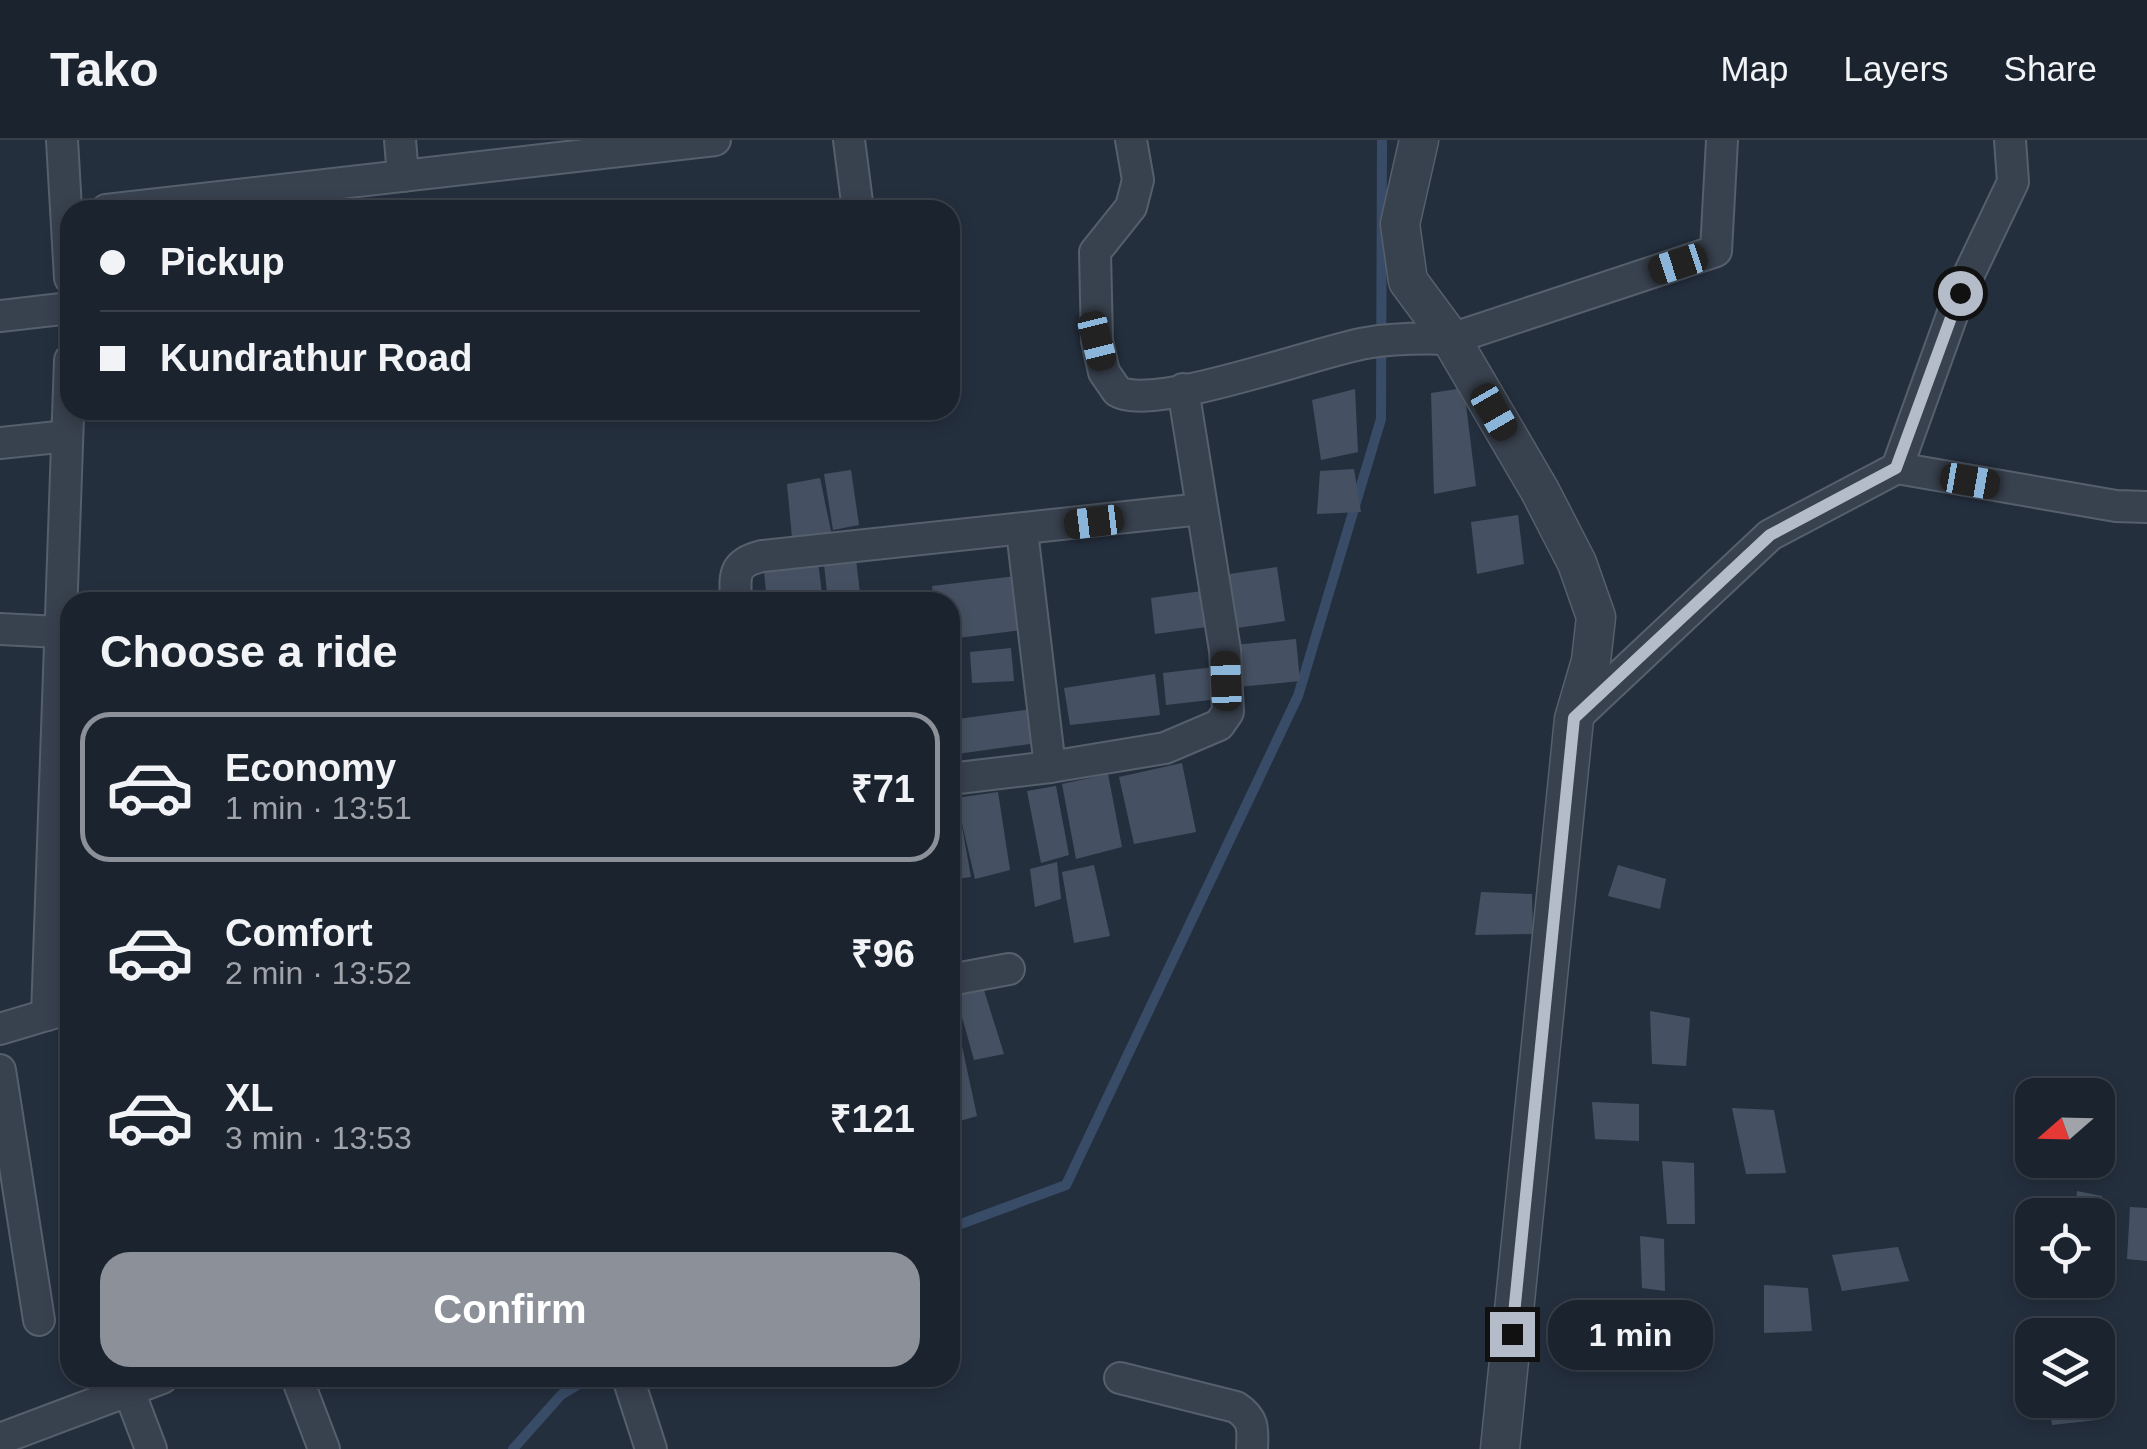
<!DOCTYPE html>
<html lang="en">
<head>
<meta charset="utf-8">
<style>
  :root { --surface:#1b232e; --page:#282f3a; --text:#f1f3f6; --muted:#a0a4aa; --line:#39404a; --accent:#8c9099 }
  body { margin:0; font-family:Arial,sans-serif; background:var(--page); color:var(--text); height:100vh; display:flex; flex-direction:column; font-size:38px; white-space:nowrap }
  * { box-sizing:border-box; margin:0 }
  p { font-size:32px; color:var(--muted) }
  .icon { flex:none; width:55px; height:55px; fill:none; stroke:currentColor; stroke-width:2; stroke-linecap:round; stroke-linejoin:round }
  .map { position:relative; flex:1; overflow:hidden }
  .panel { position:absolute; left:60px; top:452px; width:900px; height:795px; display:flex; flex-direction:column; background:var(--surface); border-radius:30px; box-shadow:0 5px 15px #0003,0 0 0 2px var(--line) }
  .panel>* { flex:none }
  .hud { position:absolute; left:60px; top:60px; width:900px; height:220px; border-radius:30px; box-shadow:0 5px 15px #0003,0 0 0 2px var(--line); display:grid; align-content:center; height:220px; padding:0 40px; background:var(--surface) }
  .needle { width:65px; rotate:250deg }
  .fabs { position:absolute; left:2015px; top:938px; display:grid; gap:20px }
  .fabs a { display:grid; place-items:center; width:100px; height:100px; border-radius:20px; background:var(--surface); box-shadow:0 5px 15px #0003,0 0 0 2px var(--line); font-size:50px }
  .end { position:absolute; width:45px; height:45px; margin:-22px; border:12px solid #b4bcc9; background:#111; box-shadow:0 0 0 5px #111 }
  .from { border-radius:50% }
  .bubble { position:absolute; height:70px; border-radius:30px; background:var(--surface); box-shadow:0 5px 15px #0003,0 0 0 2px var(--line); font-size:32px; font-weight:700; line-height:70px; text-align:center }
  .car { position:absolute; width:30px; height:60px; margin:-30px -15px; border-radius:12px; box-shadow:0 0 8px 2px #0007; background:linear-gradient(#222 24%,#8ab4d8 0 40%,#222 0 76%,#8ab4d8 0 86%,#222 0) }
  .hud b { display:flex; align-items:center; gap:35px; height:95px; font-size:38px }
  .hud b+b { border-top:2px solid var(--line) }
  .hud i { width:25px; height:25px; background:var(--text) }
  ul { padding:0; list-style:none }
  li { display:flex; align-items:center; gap:30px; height:150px; margin:0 20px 15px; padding:0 20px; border:5px solid transparent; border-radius:30px }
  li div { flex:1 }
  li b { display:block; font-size:38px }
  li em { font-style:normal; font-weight:700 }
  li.selected { border-color:var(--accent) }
  li>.icon { width:90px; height:90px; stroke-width:1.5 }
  h2 { padding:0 40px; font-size:45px; line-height:120px }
  .button { display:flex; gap:20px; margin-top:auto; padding:20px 40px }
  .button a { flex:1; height:115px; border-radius:30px; background:var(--accent); color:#fff; font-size:40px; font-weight:700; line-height:115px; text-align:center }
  header { display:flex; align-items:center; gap:60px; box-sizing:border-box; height:140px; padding:0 50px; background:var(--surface); border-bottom:2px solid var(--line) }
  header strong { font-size:48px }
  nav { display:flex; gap:55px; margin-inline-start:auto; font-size:35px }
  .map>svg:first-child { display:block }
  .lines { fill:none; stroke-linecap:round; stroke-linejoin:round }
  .stream { stroke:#394c67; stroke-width:10 }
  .building { fill:#455162 }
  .minor-casing { stroke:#565f6c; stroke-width:34 }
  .tertiary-casing { stroke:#565f6c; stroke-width:41 }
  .minor { stroke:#38414e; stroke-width:30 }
  .tertiary { stroke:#38414e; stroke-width:38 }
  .route { stroke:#b4bcc9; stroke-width:12 }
</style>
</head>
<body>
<header>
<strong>Tako</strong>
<nav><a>Map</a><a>Layers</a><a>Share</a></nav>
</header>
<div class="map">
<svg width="2147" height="1309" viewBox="0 0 2147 1309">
  <rect width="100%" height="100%" fill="#242f3e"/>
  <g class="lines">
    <!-- stream -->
    <g class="stream">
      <polyline points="950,1088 1066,1045 1298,556 1381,279 1382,0"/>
      <polyline points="513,1309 561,1255 589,1238"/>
    </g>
  </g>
  <!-- building -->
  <g class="building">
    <polygon points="1464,248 1476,346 1434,354 1431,253"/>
    <polygon points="1355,249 1358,312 1321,320 1312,260"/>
    <polygon points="1354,329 1361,372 1317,374 1320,331"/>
    <polygon points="851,330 859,385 833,390 824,334"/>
    <polygon points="820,338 832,396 792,397 787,344"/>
    <polygon points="1518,375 1524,424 1477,434 1471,382"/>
    <polygon points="856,419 861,462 828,462 824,424"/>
    <polygon points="818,421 823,462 767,462 764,431"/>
    <polygon points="1277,427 1285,481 1237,488 1229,434"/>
    <polygon points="1016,436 1023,490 950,499 950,462 934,462 932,446"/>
    <polygon points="1202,451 1207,487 1155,494 1151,458"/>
    <polygon points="1296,499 1300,541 1238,547 1234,505"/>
    <polygon points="1011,508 1014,541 972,543 970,512"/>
    <polygon points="1214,527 1219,559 1166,565 1163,533"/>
    <polygon points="1155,534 1160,575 1070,585 1064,548"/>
    <polygon points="1033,569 1037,603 950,615 950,580"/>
    <polygon points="1182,623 1196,692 1134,704 1119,637"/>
    <polygon points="1108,634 1122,707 1076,719 1062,644"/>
    <polygon points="1056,646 1069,715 1041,723 1027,651"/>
    <polygon points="954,652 956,658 998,652 1010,730 975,739 960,675 971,737 950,740 950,653"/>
    <polygon points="1057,722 1061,759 1035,767 1030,729"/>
    <polygon points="1094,725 1110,796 1074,803 1062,732"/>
    <polygon points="1618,725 1666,739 1660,769 1608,756"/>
    <polygon points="1481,752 1532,754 1533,794 1475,795"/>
    <polygon points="983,847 1004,914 974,920 955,852"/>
    <polygon points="952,859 977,976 950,984 950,860"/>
    <polygon points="1650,871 1690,878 1686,926 1652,924"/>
    <polygon points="1592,962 1639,964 1639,1001 1595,999"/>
    <polygon points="1732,968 1774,970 1786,1033 1746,1034"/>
    <polygon points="1662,1021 1694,1023 1695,1084 1667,1084"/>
    <polygon points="2077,1051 2102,1056 2100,1075 2075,1075"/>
    <polygon points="2130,1067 2147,1068 2147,1121 2127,1119"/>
    <polygon points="1640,1096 1664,1099 1665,1151 1642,1148"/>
    <polygon points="1898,1107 1909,1141 1842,1151 1832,1115"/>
    <polygon points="1764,1145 1808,1148 1812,1191 1764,1193"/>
    <polygon points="2048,1260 2095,1260 2097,1280 2052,1285"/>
  </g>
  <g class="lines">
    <!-- minor casing -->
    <g class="minor-casing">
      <g id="minor">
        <polyline points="62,0 70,138"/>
        <polyline points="400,0 403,36"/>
        <polyline points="849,0 858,70"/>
        <path d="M1131,0L1138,40L1131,67L1095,112L1097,201L1104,232L1117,251C1152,273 1318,211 1366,203C1395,198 1422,198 1451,199L1716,111L1722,0"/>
        <polyline points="106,70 715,0"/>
        <polyline points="0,176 70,168"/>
        <polyline points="0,303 67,296"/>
        <polyline points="1897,328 1960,153 2013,42 2010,0"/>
        <polyline points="1022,391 1050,627"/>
        <path d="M736,462C735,436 732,423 762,416L1201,369"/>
        <polyline points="0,489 59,492"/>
        <polyline points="1574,579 1770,395 1897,328 2116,366 2147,367"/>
        <polyline points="950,639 1050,627 1165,608 1219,585 1228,572 1225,510 1183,249"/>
        <polyline points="950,840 1009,829"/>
        <polyline points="47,875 70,220"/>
        <polyline points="0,889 70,868"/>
        <polyline points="0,930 39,1180"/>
        <polyline points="297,1238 324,1309"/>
        <polyline points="628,1238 651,1309"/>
        <path d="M1120,1238L1236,1267C1254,1279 1253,1288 1252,1309"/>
        <polyline points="129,1251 151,1309"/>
        <polyline points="0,1299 162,1238"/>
      </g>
    </g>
    <!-- tertiary casing -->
    <g class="tertiary-casing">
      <polyline id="tertiary" points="1419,0 1400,84 1408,141 1451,199 1540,351 1577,423 1596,477 1591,521 1574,579 1500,1309"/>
    </g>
    <!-- minor -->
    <use href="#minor" class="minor"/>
    <!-- tertiary -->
    <use href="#tertiary" class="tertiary"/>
  </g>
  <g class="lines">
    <!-- route -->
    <polyline class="route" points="1512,1194 1574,578 1770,395 1896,328 1960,153"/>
  </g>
</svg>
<div class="fabs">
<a><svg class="needle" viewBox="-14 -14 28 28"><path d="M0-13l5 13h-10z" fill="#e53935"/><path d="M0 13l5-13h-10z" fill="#a0a4aa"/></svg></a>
<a><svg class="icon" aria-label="locate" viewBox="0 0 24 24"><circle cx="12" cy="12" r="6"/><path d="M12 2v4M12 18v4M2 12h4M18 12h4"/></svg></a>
<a><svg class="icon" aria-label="layers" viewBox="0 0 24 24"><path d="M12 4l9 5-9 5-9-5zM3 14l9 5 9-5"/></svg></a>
</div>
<i class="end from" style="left:1960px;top:153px"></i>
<i class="end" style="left:1512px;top:1194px"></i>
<div class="bubble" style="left:1548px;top:1160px;width:165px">1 min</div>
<i class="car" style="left:1678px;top:124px;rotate:252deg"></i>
<i class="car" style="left:1097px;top:201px;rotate:166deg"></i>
<i class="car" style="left:1494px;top:272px;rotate:150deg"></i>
<i class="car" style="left:1970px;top:341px;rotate:100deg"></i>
<i class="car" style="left:1094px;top:382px;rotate:263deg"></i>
<i class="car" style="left:1226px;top:541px;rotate:358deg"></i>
<div class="hud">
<b><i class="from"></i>Pickup</b>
<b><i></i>Kundrathur Road</b>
</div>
<section class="panel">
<h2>Choose a ride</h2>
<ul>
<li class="selected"><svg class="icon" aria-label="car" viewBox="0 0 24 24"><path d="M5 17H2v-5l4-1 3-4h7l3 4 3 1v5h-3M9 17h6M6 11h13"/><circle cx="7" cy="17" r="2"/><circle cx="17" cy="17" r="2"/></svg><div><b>Economy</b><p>1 min · 13:51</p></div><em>₹71</em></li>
<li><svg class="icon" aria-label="car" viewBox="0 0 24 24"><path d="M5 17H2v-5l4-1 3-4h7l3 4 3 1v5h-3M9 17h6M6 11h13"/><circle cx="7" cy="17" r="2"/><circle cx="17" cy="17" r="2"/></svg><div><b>Comfort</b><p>2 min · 13:52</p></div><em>₹96</em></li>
<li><svg class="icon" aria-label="car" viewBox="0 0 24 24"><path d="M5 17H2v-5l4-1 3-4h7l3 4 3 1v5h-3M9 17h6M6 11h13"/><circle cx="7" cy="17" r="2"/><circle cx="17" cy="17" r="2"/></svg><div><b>XL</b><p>3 min · 13:53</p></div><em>₹121</em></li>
</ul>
<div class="button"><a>Confirm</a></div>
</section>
</div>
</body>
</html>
